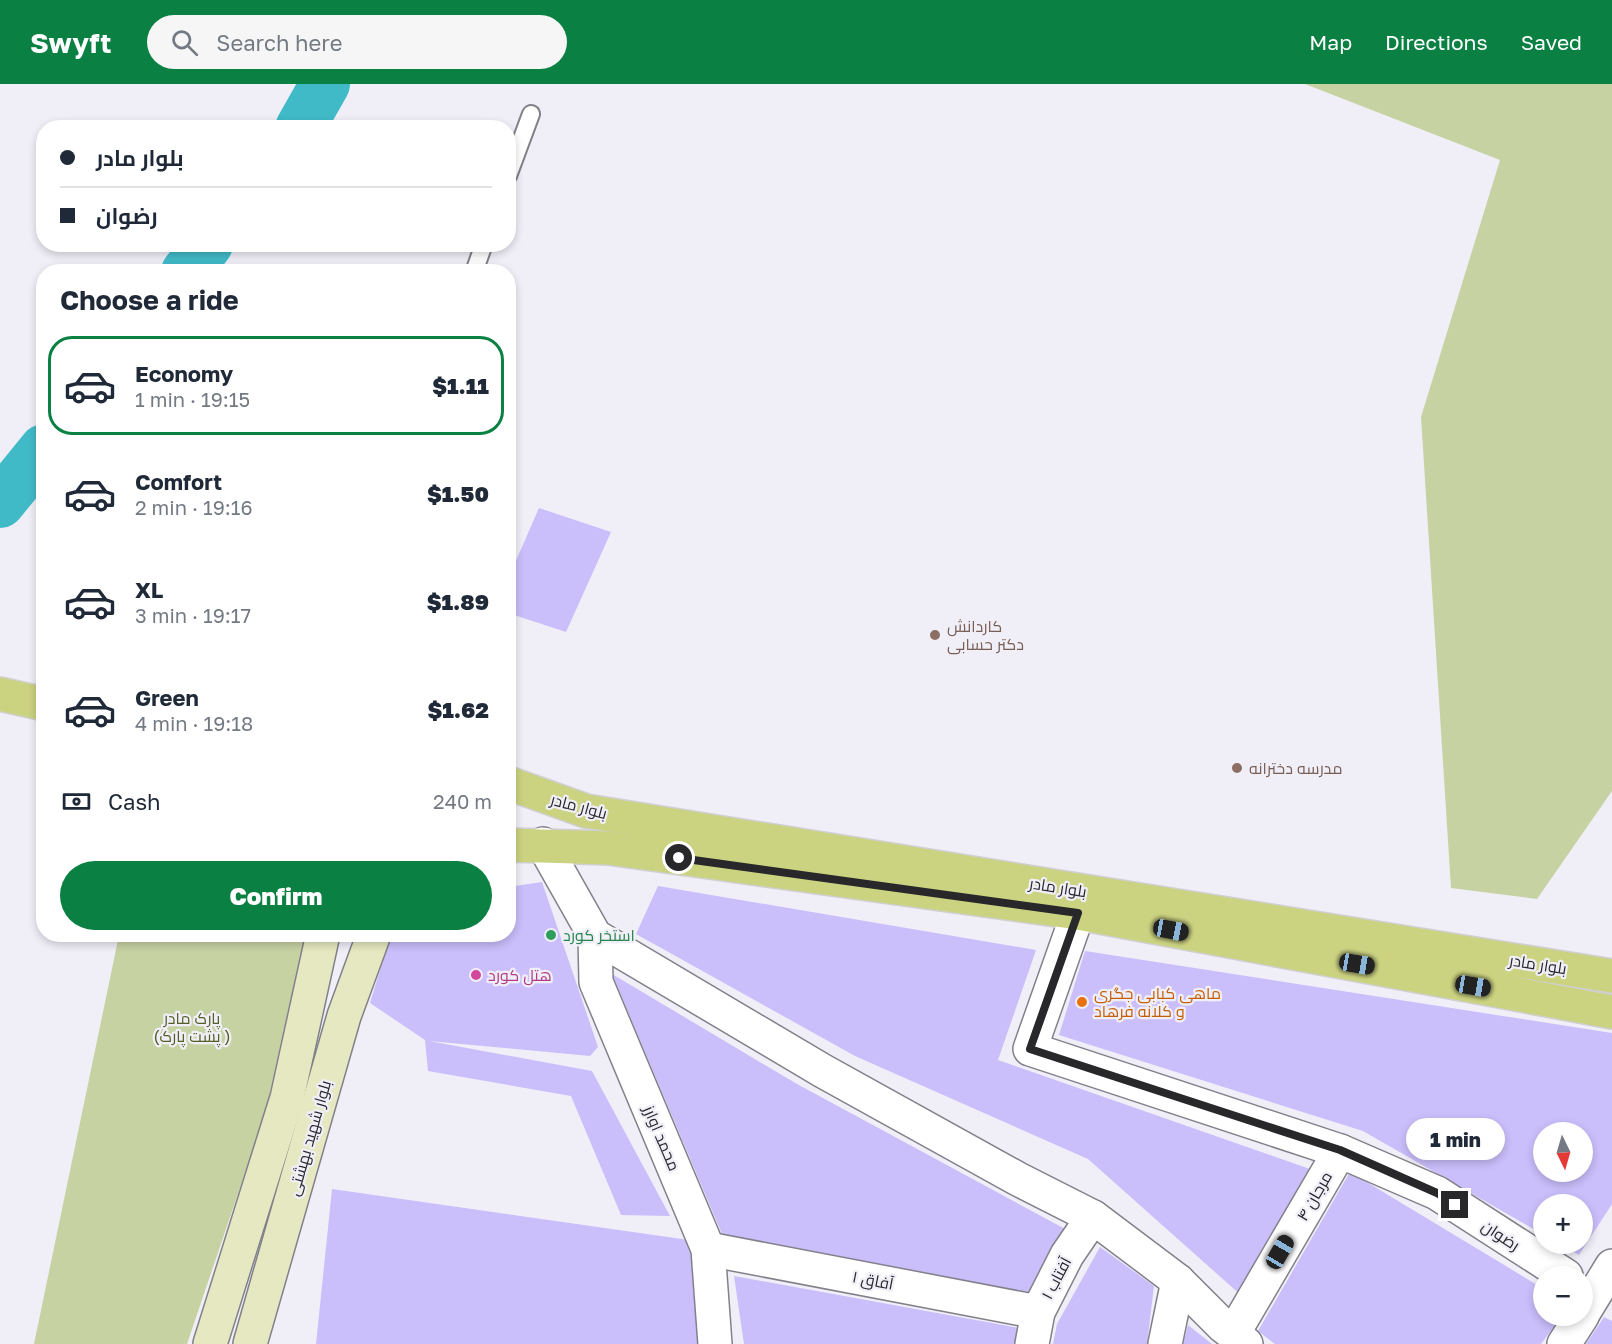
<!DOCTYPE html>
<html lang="en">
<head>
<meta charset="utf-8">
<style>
  :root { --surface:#fff; --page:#f6f6f7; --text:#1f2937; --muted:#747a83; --line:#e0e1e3; --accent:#0b8043 }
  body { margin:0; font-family:"Golos Text",Cairo,sans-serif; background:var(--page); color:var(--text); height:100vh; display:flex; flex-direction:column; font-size:22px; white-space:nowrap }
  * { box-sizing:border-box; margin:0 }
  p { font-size:20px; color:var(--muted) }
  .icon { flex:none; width:33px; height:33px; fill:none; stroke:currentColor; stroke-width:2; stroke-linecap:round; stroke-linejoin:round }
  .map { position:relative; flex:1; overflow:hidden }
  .sheet { position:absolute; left:36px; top:180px; width:480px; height:678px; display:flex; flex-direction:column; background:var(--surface); border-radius:24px; box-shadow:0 3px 9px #0003 }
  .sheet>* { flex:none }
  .hud { position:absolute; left:36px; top:36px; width:480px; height:132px; border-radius:24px; box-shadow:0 3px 9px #0003; display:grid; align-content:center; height:132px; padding:0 24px; background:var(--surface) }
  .needle { width:39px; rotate:175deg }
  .controls { position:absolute; left:1533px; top:1038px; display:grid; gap:12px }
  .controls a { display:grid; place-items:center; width:60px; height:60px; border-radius:50%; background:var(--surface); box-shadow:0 3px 9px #0003; font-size:30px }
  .end { position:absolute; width:27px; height:27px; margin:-14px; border:8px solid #28282b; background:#fff; box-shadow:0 0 0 3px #fff }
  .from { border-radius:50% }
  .bubble { position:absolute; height:42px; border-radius:21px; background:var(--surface); box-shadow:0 3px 9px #0003; font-size:20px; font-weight:800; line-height:42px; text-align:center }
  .car { position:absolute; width:18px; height:36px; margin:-18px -9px; border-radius:8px; box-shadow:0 0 4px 2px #0007; background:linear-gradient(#222 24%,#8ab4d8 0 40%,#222 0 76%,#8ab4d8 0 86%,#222 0) }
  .hud b { display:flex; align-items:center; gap:21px; height:57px; font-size:22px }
  .hud b+b { border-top:2px solid var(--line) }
  .hud i { width:15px; height:15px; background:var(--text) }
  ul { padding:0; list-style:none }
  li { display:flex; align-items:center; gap:18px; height:99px; margin:0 12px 9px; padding:0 12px; border:3px solid transparent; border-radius:24px }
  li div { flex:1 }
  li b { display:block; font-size:22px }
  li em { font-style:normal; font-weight:800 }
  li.on { border-color:var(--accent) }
  li>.icon { width:54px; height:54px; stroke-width:1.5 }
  h2 { padding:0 24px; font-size:27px; line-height:72px }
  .pay { display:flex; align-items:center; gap:15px; height:66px; padding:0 24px; font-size:22px }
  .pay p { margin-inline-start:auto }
  .action { display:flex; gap:12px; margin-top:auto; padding:12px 24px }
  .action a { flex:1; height:69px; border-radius:36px; background:var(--accent); color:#fff; font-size:24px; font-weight:800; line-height:69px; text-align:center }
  header { display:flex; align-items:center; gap:36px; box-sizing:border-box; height:84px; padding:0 30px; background:var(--accent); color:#fff }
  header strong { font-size:28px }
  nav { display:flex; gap:33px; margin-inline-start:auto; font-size:21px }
  .search { width:420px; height:54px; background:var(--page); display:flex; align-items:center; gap:15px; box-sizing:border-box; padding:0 21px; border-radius:33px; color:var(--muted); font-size:22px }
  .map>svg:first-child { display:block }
  .green { fill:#c7d2a3 }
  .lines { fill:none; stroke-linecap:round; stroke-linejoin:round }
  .river { stroke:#41bac8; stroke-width:50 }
  .building { fill:#cabefb; fill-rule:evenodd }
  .service-casing { stroke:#82818a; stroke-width:20 }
  .minor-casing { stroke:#82818a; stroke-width:36 }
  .secondary-casing { stroke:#82818a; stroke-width:36 }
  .primary-casing { stroke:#d0d0d0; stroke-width:36 }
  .service { stroke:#fff; stroke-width:16 }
  .minor { stroke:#fff; stroke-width:33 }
  .secondary { stroke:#e5e8c0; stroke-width:33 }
  .primary { stroke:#cbd280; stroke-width:33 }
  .route { stroke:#28282b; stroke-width:8 }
  .education-dot { fill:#8d6e63; stroke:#f0eff8; stroke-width:2 }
  .leisure-dot { fill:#2e9e5b; stroke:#f0eff8; stroke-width:2 }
  .hotel-dot { fill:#d1479c; stroke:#f0eff8; stroke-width:2 }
  .food-dot { fill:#e8710a; stroke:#f0eff8; stroke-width:2 }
  .labels { text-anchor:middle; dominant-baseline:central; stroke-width:4.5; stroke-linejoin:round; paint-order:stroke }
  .education-label { font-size:16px; fill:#785e54; stroke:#f0eff8; text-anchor:start }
  .street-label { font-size:16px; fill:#28282b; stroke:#f0eff8 }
  .leisure-label { font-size:16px; fill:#27864d; stroke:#f0eff8; text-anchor:start }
  .hotel-label { font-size:16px; fill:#b23c85; stroke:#f0eff8; text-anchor:start }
  .food-label { font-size:16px; fill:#c56008; stroke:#f0eff8; text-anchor:start }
  .park-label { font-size:16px; fill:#535d24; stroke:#f0eff8 }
</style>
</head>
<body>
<header>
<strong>Swyft</strong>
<div class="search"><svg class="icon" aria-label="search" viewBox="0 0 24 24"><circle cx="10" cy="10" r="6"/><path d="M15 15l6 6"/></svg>Search here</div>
<nav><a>Map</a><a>Directions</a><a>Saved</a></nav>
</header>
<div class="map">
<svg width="1612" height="1260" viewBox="0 0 1612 1260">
  <rect width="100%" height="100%" fill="#f0eff8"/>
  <!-- green -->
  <g class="green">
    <polygon points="1305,0 1612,0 1612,707 1537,815 1451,804 1421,333 1500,76"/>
    <polygon points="119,851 305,851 265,1030 187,1260 34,1260"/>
  </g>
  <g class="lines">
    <!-- river -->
    <g class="river">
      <polyline points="300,44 325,0"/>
      <polyline points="186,188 208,160"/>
      <polyline points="0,419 44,365"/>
    </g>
  </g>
  <!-- building -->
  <g class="building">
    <polygon points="539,424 611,448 566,548 508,529 508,495"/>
    <polygon points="542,798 598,963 590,972 429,957 592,987 670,1132 621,1131 571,1012 428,987 425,956 370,919 391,850 508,850 508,803"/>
    <polygon points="658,802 1036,866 998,976 1310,1085 1243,1213 1088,1075 855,972 636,850"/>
    <path d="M1085,867L1612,949V1120L1579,1171L1559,1160H1582V1120H1544V1151L1363,1047L1059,951ZM1544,1048H1582V1088H1544Z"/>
    <polygon points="612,890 797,1000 1067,1146 1036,1211 722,1150"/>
    <polygon points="1350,1088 1544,1205 1544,1232 1562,1232 1541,1260 1275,1260 1258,1247"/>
    <polygon points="332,1105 689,1156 701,1260 316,1260"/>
    <polygon points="1100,1163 1154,1202 1147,1260 1053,1260 1057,1240"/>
    <polygon points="734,1192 1020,1244 1017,1260 744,1260"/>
    <polygon points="1604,1233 1612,1237 1612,1260 1586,1260"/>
    <polygon points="1188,1241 1212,1260 1183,1260"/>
  </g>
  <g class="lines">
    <!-- service casing -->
    <g class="service-casing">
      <g id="service">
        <polyline points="508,92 531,30"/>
        <polyline points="474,188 484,160"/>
      </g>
    </g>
    <!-- minor casing -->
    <g class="minor-casing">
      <g id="minor">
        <polyline points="543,760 595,852 823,987 1018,1095 1093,1133 1178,1197 1223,1242 1246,1260"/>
        <polyline points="1078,829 1030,965 1340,1067 1437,1109 1566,1192"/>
        <polyline points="595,852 596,898 708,1165 715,1260"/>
        <polyline points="708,1165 1038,1228"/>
        <polyline points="1582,1231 1612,1182"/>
        <polyline points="1233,1250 1340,1067"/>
        <polyline points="1032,1260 1038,1228 1067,1171 1093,1133"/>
        <polyline points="1165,1260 1178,1197"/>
        <polyline points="1564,1260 1582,1232"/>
      </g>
    </g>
    <!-- secondary casing -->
    <g class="secondary-casing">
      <g id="secondary">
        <polyline points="210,1260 287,1014 323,850"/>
        <polyline points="250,1260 344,932 374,850"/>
      </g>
    </g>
    <!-- primary casing -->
    <g class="primary-casing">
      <g id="primary">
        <polyline points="0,610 44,620"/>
        <polyline points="508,699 586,727 1612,892"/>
        <polyline points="508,761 608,764 1078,829 1612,928"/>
      </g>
    </g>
    <!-- service -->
    <use href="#service" class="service"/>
    <!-- minor -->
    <use href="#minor" class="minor"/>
    <!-- secondary -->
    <use href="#secondary" class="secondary"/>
    <!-- primary -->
    <use href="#primary" class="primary"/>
  </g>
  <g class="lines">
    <!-- route -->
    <polyline class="route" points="679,774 1078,829 1030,965 1340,1066 1437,1109 1455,1121"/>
  </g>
  <!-- markers -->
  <g class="education-dot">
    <circle cx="935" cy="551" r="6"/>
    <circle cx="1237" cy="684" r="6"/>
  </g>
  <circle class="leisure-dot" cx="551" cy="851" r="6"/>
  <circle class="hotel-dot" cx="476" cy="891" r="6"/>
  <circle class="food-dot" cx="1082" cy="918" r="6"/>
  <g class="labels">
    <!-- education labels -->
    <g class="education-label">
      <text x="947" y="542">کاردانش<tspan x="947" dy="18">دکتر حسابی</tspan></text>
      <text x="1249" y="684">مدرسه دخترانه</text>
    </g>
    <!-- street labels -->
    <g class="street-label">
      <text transform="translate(579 722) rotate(15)">بلوار مادر</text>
      <text transform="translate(1058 803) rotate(9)">بلوار مادر</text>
      <text transform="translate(1538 880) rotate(9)">بلوار مادر</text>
      <text transform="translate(309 1054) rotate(-74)">بلوار شهید بهشتی</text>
      <text transform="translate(662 1054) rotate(67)">محمد اوارز</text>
      <text transform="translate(1314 1112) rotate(-60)">مرجان ۴</text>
      <text transform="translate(1501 1151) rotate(33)">رضوان</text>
      <text transform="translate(1056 1194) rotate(-62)">آفتاب ۱</text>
      <text transform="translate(873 1196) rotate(11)">آفاق ۱</text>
    </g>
    <!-- leisure labels -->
    <g class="leisure-label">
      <text x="563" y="851">استخر کورد</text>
    </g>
    <!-- hotel labels -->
    <g class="hotel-label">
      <text x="488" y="891">هتل کورد</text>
    </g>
    <!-- food labels -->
    <g class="food-label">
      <text x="1094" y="909">ماهی کبابی جگری<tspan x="1094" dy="18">و کلانه فرهاد</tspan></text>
    </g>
    <!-- park labels -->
    <g class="park-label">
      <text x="192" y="934">پارک مادر<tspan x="192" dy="18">(پشت پارک )</tspan></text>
    </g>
  </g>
</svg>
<div class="controls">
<a><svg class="needle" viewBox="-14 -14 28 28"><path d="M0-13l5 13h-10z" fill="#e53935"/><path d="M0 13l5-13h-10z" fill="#747a83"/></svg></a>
<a>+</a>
<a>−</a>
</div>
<i class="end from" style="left:679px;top:774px"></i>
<i class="end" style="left:1455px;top:1121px"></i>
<div class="bubble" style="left:1406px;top:1034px;width:99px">1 min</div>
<i class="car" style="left:1171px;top:846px;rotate:101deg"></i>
<i class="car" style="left:1357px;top:880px;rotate:100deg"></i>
<i class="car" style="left:1473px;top:902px;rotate:100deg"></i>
<i class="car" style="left:1280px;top:1168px;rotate:30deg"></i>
<div class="hud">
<b><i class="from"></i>بلوار مادر</b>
<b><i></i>رضوان</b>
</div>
<section class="sheet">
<h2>Choose a ride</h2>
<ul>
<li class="on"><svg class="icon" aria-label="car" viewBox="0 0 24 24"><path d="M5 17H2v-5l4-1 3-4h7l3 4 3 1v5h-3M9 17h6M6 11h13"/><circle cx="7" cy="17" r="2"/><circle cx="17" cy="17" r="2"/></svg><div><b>Economy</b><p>1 min · 19:15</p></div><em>$1.11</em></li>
<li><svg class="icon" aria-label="car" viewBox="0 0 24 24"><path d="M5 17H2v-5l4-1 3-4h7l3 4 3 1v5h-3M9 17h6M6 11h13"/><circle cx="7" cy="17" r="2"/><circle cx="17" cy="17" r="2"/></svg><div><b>Comfort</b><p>2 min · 19:16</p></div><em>$1.50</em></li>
<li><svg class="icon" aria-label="car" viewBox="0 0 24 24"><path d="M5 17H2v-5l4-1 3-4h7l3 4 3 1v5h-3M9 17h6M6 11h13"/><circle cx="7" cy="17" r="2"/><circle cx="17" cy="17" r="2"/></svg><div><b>XL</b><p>3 min · 19:17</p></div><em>$1.89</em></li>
<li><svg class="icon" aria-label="car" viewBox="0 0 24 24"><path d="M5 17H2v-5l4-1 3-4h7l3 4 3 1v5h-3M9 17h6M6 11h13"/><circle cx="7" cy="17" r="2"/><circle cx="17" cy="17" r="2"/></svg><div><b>Green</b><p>4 min · 19:18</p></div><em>$1.62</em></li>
</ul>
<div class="pay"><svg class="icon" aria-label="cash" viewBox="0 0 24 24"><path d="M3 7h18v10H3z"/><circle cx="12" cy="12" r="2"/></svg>Cash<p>240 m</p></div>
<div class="action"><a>Confirm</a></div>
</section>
</div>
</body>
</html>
